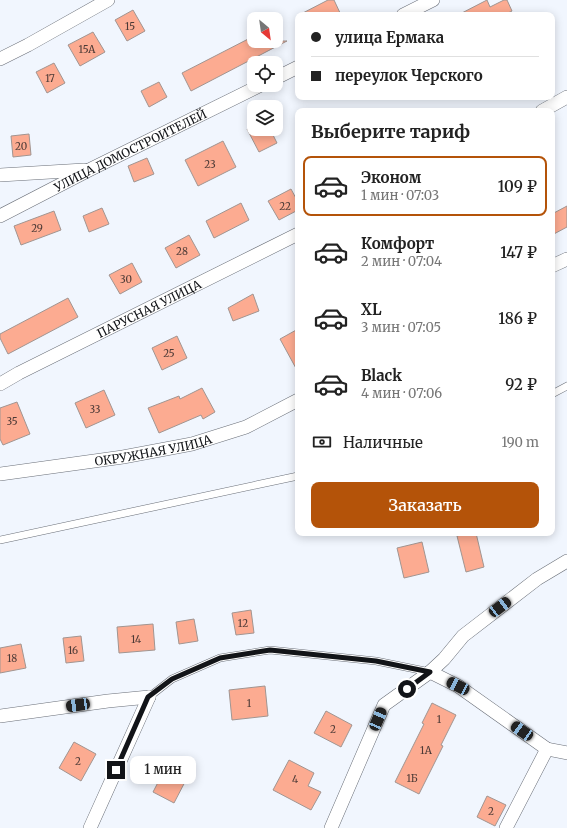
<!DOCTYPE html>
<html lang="ru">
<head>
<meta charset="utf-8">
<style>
  :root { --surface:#fff; --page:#f6f6f6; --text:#222; --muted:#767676; --line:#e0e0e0; --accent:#b45309 }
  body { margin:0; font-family:Merriweather,serif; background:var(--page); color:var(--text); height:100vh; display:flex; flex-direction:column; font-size:15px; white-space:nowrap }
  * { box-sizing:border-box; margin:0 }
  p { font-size:13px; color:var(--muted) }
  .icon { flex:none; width:22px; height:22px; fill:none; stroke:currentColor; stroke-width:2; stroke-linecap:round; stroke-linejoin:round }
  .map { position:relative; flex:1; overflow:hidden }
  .panel { position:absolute; left:295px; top:108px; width:260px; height:428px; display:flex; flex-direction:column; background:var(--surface); border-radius:8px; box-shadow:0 2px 10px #0003 }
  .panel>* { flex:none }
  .hud { position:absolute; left:295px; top:12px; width:260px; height:88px; border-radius:8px; box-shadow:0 2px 10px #0003; display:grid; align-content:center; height:88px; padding:0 16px; background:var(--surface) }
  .needle { width:26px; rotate:151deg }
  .fabs { position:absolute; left:247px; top:12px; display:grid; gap:8px }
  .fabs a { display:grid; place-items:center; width:36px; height:36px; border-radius:8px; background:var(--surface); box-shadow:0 2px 10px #0003; font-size:20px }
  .end { position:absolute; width:18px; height:18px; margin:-9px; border:5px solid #121418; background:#fff; box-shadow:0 0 0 2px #fff }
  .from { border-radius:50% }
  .bubble { position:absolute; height:28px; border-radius:8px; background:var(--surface); box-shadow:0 2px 10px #0003; font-size:13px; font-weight:600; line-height:28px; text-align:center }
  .car { position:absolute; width:12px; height:24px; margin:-12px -6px; border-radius:5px; box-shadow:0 0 3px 1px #0007; background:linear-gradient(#222 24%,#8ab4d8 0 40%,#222 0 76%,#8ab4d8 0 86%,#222 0) }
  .hud b { display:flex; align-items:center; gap:14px; height:38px; font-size:15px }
  .hud b+b { border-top:1px solid var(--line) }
  .hud i { width:10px; height:10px; background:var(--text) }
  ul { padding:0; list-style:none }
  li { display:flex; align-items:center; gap:12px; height:60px; margin:0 8px 6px; padding:0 8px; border:2px solid transparent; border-radius:8px }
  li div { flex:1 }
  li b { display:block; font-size:15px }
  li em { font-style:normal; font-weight:600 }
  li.selected { border-color:var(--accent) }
  li>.icon { width:36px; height:36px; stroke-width:1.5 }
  h2 { padding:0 16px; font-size:18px; line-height:48px }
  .pay { display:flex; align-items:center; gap:10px; height:44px; padding:0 16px; font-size:15px }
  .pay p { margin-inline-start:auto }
  .primary-button { display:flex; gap:8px; margin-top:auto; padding:8px 16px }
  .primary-button a { flex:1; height:46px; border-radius:8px; background:var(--accent); color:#fff; font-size:16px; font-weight:600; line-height:46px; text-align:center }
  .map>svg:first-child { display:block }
  .building { fill:#fcab91; stroke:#a19591 }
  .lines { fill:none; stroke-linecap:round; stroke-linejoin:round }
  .service-casing { stroke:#6a6f78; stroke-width:8 }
  .minor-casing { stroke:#6a6f78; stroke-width:14 }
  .service { stroke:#fff; stroke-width:7 }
  .minor { stroke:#fff; stroke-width:13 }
  .route { stroke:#121418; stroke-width:5 }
  .labels { text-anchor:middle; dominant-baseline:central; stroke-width:3; stroke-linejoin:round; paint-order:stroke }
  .number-label { font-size:10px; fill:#4c3a36 }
  .street-label { font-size:12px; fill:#121418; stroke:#fff }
</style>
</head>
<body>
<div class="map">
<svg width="567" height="828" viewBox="0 0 567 828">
  <rect width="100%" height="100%" fill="#f1f6fe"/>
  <!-- building -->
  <g class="building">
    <polygon points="328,0 334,0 341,15 299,15"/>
    <polygon points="487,0 490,7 504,0 507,0 512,11 504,15 458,15"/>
    <polygon points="133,10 145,31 127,41 115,20"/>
    <polygon points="93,32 105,52 80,66 68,45"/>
    <polygon points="254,36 254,41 287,41 191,91 182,73"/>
    <polygon points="54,63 65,83 47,93 36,72"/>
    <polygon points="159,82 167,97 149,107 141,91"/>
    <polygon points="247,129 270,129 277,143 259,152"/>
    <polygon points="29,134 31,155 13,157 11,136"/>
    <polygon points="223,141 236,167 198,186 185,160"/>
    <polygon points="147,158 154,174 134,182 128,166"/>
    <polygon points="291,189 298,202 298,210 279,220 268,201"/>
    <polygon points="241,203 249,220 214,238 206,221"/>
    <polygon points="567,206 567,227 552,235 552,214"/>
    <polygon points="102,208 109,224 89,232 83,216"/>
    <polygon points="54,211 61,230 21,245 14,226"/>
    <polygon points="189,235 200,255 176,268 165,248"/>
    <polygon points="132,263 142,282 120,294 109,275"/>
    <polygon points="253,294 259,311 233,321 228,308"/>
    <polygon points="68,298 78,317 8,354 0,338 0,334"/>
    <polygon points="298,329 298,372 280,339"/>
    <polygon points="177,336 187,358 162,370 152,348"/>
    <polygon points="202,388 215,412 203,419 201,415 159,433 148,408 179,396 180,399"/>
    <polygon points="104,390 115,415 86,428 75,403"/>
    <polygon points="17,402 30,434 3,445 0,439 0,408"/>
    <polygon points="469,533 476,533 484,567 466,572 457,536"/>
    <polygon points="422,542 429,572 404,578 397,548"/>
    <polygon points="251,610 254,633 236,635 232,613"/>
    <polygon points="194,619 198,641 179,644 176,622"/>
    <polygon points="153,624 155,650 119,653 117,627"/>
    <polygon points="81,636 84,661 66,663 63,638"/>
    <polygon points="21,644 26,668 0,673 0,648"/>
    <polygon points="265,686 268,716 232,720 229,690"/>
    <polygon points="432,703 456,715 441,745 443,746 419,794 395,782 424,724 422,723"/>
    <polygon points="326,711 352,725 341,747 314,733"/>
    <polygon points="74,742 96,754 81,781 59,768"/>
    <polygon points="289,760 314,773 308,786 321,792 311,810 273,790"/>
    <polygon points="166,767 187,778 174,803 153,792"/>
    <polygon points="487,796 506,805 495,826 477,817"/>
  </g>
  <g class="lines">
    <!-- service casing -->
    <g class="service-casing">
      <g id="service">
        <polyline points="552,394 567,386"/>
        <polyline points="0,540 298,476"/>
        <polyline points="149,697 172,679 220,658 270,650 376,661 430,672"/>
      </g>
    </g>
    <!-- minor casing -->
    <g class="minor-casing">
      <g id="minor">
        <polyline points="403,15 433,0"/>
        <polyline points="0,59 28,45 108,0"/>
        <polyline points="276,78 298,67"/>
        <polyline points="542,111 567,97"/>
        <polyline points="0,175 84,170"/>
        <path id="s1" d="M0,216L89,170L261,85"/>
        <polyline points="552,266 567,259"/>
        <path id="s2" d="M0,384L19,373L298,234"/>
        <path id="s3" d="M0,474L123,457L192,444L246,427L298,400"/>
        <polyline points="430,672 458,686 547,749"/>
        <polyline points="0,716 108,701 149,697"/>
        <polyline points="90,828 149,697"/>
        <polyline points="331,828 384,705 430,672 444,659 463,636 537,579 567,561"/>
        <polyline points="506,828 547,749 567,753"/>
      </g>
    </g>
    <!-- service -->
    <use href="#service" class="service"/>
    <!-- minor -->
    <use href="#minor" class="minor"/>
  </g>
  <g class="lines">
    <!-- route -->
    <polyline class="route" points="116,770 148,697 172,679 220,658 270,650 376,661 430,672 407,689"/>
  </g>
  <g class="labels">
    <!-- number labels -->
    <g class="number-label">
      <text x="130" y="26">15</text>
      <text x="87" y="49">15А</text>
      <text x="50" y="78">17</text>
      <text x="21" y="146">20</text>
      <text x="210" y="164">23</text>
      <text x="285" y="206">22</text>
      <text x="37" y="228">29</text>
      <text x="182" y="251">28</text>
      <text x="126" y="279">30</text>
      <text x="169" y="353">25</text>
      <text x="95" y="409">33</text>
      <text x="12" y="421">35</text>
      <text x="243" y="623">12</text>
      <text x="136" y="639">14</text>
      <text x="73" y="650">16</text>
      <text x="12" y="658">18</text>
      <text x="249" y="703">1</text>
      <text x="439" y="719">1</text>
      <text x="333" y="729">2</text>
      <text x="426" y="750">1А</text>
      <text x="78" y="761">2</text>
      <text x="412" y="778">1Б</text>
      <text x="295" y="779">4</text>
      <text x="491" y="811">2</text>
    </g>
    <!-- street labels -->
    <g class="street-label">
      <text stroke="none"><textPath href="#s1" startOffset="146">УЛИЦА ДОМОСТРОИТЕЛЕЙ</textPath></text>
      <text stroke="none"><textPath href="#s2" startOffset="167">ПАРУСНАЯ УЛИЦА</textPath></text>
      <text stroke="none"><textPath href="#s3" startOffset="155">ОКРУЖНАЯ УЛИЦА</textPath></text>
    </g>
  </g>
</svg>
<div class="fabs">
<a><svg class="needle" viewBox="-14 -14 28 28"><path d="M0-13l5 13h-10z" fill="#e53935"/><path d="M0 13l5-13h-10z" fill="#767676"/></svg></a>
<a><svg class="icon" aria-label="locate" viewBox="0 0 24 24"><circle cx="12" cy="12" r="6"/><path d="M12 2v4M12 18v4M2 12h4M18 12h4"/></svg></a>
<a><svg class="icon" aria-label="layers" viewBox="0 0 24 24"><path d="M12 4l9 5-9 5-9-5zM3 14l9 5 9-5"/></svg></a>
</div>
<i class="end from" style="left:407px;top:689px"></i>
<i class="end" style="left:116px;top:770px"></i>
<div class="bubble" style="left:130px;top:756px;width:66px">1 мин</div>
<i class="car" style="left:500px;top:607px;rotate:53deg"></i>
<i class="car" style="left:458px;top:686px;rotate:297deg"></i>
<i class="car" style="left:78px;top:705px;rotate:262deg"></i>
<i class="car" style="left:378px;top:719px;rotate:23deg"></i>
<i class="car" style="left:522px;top:731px;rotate:305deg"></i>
<div class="hud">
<b><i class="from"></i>улица Ермака</b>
<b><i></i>переулок Черского</b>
</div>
<section class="panel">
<h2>Выберите тариф</h2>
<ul>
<li class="selected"><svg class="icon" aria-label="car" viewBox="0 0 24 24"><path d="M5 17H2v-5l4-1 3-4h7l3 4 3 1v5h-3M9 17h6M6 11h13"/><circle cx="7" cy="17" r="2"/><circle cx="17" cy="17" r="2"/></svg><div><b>Эконом</b><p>1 мин · 07:03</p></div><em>109 ₽</em></li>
<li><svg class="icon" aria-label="car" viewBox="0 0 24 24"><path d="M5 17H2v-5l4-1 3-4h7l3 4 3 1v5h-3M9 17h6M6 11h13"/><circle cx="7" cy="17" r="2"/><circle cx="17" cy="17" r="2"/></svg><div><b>Комфорт</b><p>2 мин · 07:04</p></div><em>147 ₽</em></li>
<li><svg class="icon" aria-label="car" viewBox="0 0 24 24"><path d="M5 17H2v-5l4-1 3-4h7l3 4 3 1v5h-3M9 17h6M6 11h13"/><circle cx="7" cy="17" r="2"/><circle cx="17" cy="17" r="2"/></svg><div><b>XL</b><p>3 мин · 07:05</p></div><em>186 ₽</em></li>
<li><svg class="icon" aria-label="car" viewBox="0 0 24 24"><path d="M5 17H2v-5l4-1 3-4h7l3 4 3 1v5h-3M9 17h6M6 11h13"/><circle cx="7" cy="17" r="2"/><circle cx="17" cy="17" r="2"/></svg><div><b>Black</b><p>4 мин · 07:06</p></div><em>92 ₽</em></li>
</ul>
<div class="pay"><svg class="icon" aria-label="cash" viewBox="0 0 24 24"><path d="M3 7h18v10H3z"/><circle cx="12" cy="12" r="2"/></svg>Наличные<p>190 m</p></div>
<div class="primary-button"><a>Заказать</a></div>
</section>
</div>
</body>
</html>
